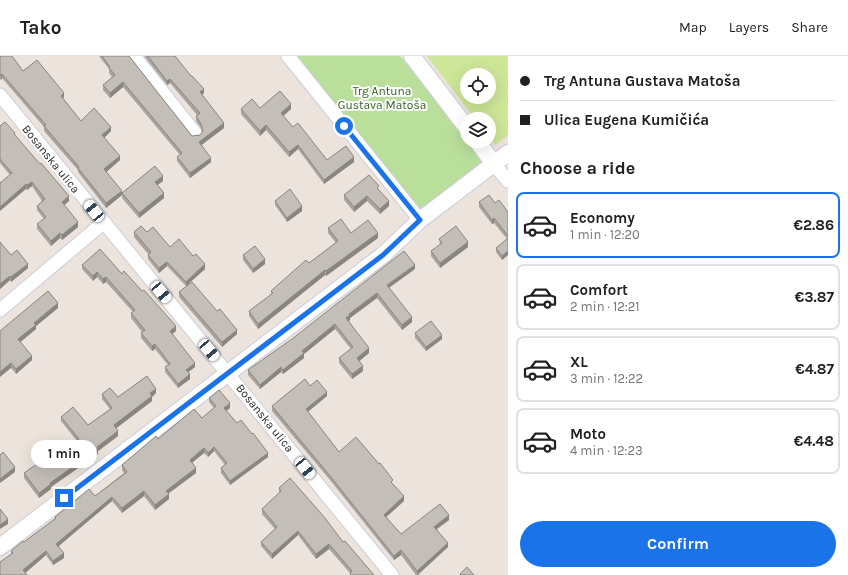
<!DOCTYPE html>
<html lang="en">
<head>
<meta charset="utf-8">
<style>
  :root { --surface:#fff; --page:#f6f6f6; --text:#202124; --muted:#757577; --line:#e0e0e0; --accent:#1a73e8 }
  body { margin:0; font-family:Karla,sans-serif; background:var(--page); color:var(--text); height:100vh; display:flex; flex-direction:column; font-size:15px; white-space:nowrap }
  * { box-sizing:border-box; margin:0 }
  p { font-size:13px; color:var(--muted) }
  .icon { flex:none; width:22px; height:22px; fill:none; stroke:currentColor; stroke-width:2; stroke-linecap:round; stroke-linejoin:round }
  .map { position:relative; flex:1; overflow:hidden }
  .drawer { display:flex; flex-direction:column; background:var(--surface); width:340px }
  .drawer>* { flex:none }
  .guide { display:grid; align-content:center; height:88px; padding:0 12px; background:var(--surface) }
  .tools { position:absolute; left:460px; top:12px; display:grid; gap:8px }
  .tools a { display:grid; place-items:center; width:36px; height:36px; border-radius:50%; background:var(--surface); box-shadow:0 4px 16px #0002; font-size:20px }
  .end { position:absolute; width:18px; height:18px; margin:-9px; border:5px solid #1a73e8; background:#fff; box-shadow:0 0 0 2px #fff }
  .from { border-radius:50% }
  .bubble { position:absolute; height:28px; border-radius:14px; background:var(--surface); box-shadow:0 4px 16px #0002; font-size:13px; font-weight:700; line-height:28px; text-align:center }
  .car { position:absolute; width:12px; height:24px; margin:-12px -6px; border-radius:5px; box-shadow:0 0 3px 1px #0007; background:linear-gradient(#fff 24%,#345 0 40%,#fff 0 76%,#345 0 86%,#fff 0) }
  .guide b { display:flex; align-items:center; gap:14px; height:38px; font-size:15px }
  .guide b+b { border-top:1px solid var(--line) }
  .guide i { width:10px; height:10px; background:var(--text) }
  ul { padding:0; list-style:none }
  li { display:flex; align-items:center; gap:12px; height:66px; margin:0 8px 6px; padding:0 4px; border:2px solid var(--line); border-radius:8px }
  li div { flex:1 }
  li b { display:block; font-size:15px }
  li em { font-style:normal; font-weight:700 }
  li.selected { border-color:var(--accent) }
  li>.icon { width:36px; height:36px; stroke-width:1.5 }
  h2 { padding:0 12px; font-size:18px; line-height:48px }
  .button { display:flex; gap:8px; margin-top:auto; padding:8px 12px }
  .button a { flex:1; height:46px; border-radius:24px; background:var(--accent); color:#fff; font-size:16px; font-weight:700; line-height:46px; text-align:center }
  header { display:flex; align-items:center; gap:24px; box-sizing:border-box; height:56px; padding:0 20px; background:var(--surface); border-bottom:1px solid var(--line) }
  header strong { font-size:19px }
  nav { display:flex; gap:22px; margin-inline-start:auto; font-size:14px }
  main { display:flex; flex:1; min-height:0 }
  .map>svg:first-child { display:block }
  .green { fill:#badf9b }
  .pitch { fill:#cde698; fill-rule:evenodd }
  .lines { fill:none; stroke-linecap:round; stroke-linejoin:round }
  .minor-casing { stroke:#cbcfdb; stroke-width:15 }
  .tertiary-casing { stroke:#cbcfdb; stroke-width:18 }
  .minor { stroke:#fff; stroke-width:13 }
  .tertiary { stroke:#fff; stroke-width:16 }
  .wall { fill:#a9a39e }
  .shaded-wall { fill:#898581 }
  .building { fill:#c4beb8; stroke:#898581 }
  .route { stroke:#1a73e8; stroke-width:5 }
  .labels { text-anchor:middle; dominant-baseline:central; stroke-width:4; stroke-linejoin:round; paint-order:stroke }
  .park-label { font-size:12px; fill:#34631e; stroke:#fff }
  .street-label { font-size:12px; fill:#2a2a2a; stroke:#fff }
</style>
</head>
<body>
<header>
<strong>Tako</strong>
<nav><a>Map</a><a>Layers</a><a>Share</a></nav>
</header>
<main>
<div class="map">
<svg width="508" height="519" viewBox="0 0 508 519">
  <rect width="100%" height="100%" fill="#ebe3dc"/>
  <!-- green -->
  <polygon class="green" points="297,0 400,0 484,104 421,154"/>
  <!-- pitch -->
  <path class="pitch" d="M427,0H508V79L495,89L489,81V63H475ZM467,19H489V41H467Z"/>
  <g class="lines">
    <!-- minor casing -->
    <g class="minor-casing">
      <g id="minor">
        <polyline points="134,0 195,77"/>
        <polyline points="288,0 420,164"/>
        <polyline points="0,39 392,519"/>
        <polyline points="494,108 508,125"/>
        <polyline points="0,254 103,167"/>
      </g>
    </g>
    <!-- tertiary casing -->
    <g class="tertiary-casing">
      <g id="tertiary">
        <polyline points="412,0 467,72"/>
        <polyline points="477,85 494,108"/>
        <polyline points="0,491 383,199 420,164 508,97"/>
      </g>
    </g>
    <!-- minor -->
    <use href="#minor" class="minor"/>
    <!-- tertiary -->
    <use href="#tertiary" class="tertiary"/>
  </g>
  <!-- wall -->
  <g class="wall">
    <polygon points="0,0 64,41 63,42 81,65 111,75 104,82 120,104 106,116 122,139 106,152 78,116 78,114 44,75 44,71 2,22 1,24 0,23"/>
    <polygon points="99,0 129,0 192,80 200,79 202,76 201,72 196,65 196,60 197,59 170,27 167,29 144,0 175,0 204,37 202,39 224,72 201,89 211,106 190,122 177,105 177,101 180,99 123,31 110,42 103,34 103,29 112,21 109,17 109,13"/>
    <polygon points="260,52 291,53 283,60 293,71 327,104 354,106 324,128 298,93 289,101 266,74 260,80 241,58 241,53"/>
    <polygon points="0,70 15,80 69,145 64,149 78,171 62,184 60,182 51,190 37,173 37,168 44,163 37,154 37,150 42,145 32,130 27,134 10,119 0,107"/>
    <polygon points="163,125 157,129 164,142 139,162 122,142 122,137"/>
    <polygon points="379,134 389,150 380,158 367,145 354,156 344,144 344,139"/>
    <polygon points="275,145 302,155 287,166 275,149"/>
    <polygon points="479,146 495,147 508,156 508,199 502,204 496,196 496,192 507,183 494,167 492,168 479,151"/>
    <polygon points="328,172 378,182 326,220 325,219 258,273 249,260 249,255 271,239 271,235 309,207 336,187 328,177"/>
    <polygon points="134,176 147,176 170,191 193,200 205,213 186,230 167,210 159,217 148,203 148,198 134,181"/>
    <polygon points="439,183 468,191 440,212 431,200 431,195 440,189"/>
    <polygon points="11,199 28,212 11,226 10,224 0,233"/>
    <polygon points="243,199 265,208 253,217 243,204"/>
    <polygon points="82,209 122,218 176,275 172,278 195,311 188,316 190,323 178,332 165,316 165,311 168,309 155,293 152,295 141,282 141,277 142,276 131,262 131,257 133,256 106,226 103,228 97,221 93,225 82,213"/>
    <polygon points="415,213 389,232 412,266 402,274 377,242 350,262 350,264 349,265 369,297 359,305 363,315 352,323 339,307 339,302 351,293 335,273 304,298 304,302 283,318 281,316 260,333 248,319 248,314"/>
    <polygon points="179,236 217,255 237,278 222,291 179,241"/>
    <polygon points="58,252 36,270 36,273 20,286 32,304 16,318 11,312 0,275"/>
    <polygon points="415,277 442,283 426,295 415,282"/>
    <polygon points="310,330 327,340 308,356 339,396 393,428 404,445 386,461 401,478 449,464 437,473 448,491 418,519 416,519 401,499 394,504 330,424 272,355 272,350"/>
    <polygon points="156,337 152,341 152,345 116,372 118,380 98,395 98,398 51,431 51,433 39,442 24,422 24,417 63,396 77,385 61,365 61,361 88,369 110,353 102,343 102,338 118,341"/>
    <polygon points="209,342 230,352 226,355 268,401 230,429 221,417 221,412 225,409 214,395 208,401 204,397 192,407 196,417 168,438 169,443 155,454 144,440 122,457 112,445 59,490 64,502 53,509 46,499 25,517 11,498 11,495 24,486 55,463 55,461 95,440 124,417 122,414 122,409 158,383 202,362 214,352 209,346"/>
    <polygon points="279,432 343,486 374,519 350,519 350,517 329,493 316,503 298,479 272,503 261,490 261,486 275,473 262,458 262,453 279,437"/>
  </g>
  <!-- shaded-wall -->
  <g class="shaded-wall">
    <polygon points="2,18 2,22 1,24 1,19"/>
    <polygon points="170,23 170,27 167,29 167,25"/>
    <polygon points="123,26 123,31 110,42 110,37"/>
    <polygon points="204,33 204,37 200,41 200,36"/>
    <polygon points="64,37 64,41 61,44 61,40"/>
    <polygon points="291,48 291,53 281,62 281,57"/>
    <polygon points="224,67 224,72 199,91 199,86"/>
    <polygon points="266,69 266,74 260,80 260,75"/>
    <polygon points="111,71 111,75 102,84 102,79"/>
    <polygon points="298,89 298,93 289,101 289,96"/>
    <polygon points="120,100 120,104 104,118 104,113"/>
    <polygon points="354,101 354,106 324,128 324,124"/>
    <polygon points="211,102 211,106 190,122 190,117"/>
    <polygon points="163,120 163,125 155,131 155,126"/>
    <polygon points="32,126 32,130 27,134 27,129"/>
    <polygon points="26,128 26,133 0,155 0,151"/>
    <polygon points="122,135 122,139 106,152 106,147"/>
    <polygon points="164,137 164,142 139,162 139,157"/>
    <polygon points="69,140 69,145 62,151 62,146"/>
    <polygon points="367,140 367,145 354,156 354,151"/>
    <polygon points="389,145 389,150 380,158 380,153"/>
    <polygon points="302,150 302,155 287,166 287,162"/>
    <polygon points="494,162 494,167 492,168 492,164"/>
    <polygon points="78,166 78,171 62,184 62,179"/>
    <polygon points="60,177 60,182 51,190 51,185"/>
    <polygon points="378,177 378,182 326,220 326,215"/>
    <polygon points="468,186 468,191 440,212 440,207"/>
    <polygon points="508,195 508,199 502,204 502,200"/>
    <polygon points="265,203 265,208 253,217 253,213"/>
    <polygon points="167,206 167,210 159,217 159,212"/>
    <polygon points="28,208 28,212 11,226 11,221"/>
    <polygon points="205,208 205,213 186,230 186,226"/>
    <polygon points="415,209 415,213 387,233 387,229"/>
    <polygon points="325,214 325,219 258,273 258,268"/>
    <polygon points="97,216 97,221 93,225 93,220"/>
    <polygon points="10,220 10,224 0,233 0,228"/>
    <polygon points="106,221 106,226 103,228 103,223"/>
    <polygon points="377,237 377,242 350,262 350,264 346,267 346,262 349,258"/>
    <polygon points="58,247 58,252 36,270 36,273 18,288 18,283 34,267"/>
    <polygon points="412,261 412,266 402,274 402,269"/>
    <polygon points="335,268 335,273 304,298 304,302 283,318 283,314 302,295"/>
    <polygon points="176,270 176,275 170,280 170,275"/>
    <polygon points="237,274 237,278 222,291 222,286"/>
    <polygon points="442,279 442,283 426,295 426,291"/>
    <polygon points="155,288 155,293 152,295 152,290"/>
    <polygon points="369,292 369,297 357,307 357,302"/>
    <polygon points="32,300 32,304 16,318 16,313"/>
    <polygon points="11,307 11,312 0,321 0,316"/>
    <polygon points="195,307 195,311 186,318 186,314"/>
    <polygon points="363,310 363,315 352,323 352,318"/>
    <polygon points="281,311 281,316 260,333 260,329"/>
    <polygon points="190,318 190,323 178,332 178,328"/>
    <polygon points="156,333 156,337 152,341 152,345 114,374 114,369 150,337"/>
    <polygon points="327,336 327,340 306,357 306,353"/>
    <polygon points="230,347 230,352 224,357 224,352"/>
    <polygon points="118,375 118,380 98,395 98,398 51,431 51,433 39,442 39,437 50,427 97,391"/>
    <polygon points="214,391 214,395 208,401 208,397"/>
    <polygon points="204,392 204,397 190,408 190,404"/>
    <polygon points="268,397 268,401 230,429 230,425"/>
    <polygon points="15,411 15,416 0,427 0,423"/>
    <polygon points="196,412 196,417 166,439 166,435"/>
    <polygon points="144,435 144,440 122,457 122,452"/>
    <polygon points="169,438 169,443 155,454 155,449"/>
    <polygon points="404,440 404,445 384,463 384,459"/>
    <polygon points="112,441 112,445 56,492 56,488"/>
    <polygon points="449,459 449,464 434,475 434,471"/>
    <polygon points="8,463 8,468 0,473 0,469"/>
    <polygon points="298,475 298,479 272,503 272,498"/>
    <polygon points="448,487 448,491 417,519 417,515"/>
    <polygon points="329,488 329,493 316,503 316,498"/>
    <polygon points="401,494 401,499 394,504 394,500"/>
    <polygon points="46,495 46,499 23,519 23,514"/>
    <polygon points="64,497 64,502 53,509 53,505"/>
  </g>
  <!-- building -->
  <g class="building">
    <polygon points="0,0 12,0 23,15 37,4 64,37 61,40 81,65 94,52 111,71 102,79 120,100 104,113 122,135 106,147 78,112 79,111 44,70 46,69 2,18 1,19 0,18"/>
    <polygon points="102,0 129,0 192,80 200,79 203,75 201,68 196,60 200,57 170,23 167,25 148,0 175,0 191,20 192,20 204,33 200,36 224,67 199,86 211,102 190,117 177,101 182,97 123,26 110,37 103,29 115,19 109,12 110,11"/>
    <polygon points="280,35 291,48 281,57 293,71 298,67 327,104 346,90 354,101 324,124 298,89 289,96 266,69 260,75 241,53 252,43 260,52"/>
    <polygon points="5,66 15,77 14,78 40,108 41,107 69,140 62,146 78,166 62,179 60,177 51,185 37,168 46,161 37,150 45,143 32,126 27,129 26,128 0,151 0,127 12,117 0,103 0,70"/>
    <polygon points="155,110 163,120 155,126 164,137 139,157 122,137"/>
    <polygon points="369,119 379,130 377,132 389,145 380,153 367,140 354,151 344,139"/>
    <polygon points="290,133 302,150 287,162 275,145"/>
    <polygon points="489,139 495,147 499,144 508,156 508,180 494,162 492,164 479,146"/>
    <polygon points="341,163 351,177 368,164 378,177 326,215 325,214 258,268 249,255 273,237 271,235 306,204 309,207 338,185 328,172"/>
    <polygon points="141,170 147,176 153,171 170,191 179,183 193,200 196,198 205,208 186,226 167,206 159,212 148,199 151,196 134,176"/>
    <polygon points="456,170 468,186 440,207 431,195 442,187 439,183"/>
    <polygon points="508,182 508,195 502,200 496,192"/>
    <polygon points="0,186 11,199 17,194 28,208 11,221 10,220 0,228"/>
    <polygon points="255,190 265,203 253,213 243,199"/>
    <polygon points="100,193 122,218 124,215 142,235 144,234 176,270 170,275 195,307 186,314 190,318 178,328 165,311 170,308 155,288 152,290 141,277 145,274 131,257 135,254 106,221 103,223 97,216 93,220 82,209"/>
    <polygon points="404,195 415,209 387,229 412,261 402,269 377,237 349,258 350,259 346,262 369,292 357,302 363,310 352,318 339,302 353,291 335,268 302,295 304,297 283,314 281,311 260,329 248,314 292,283"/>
    <polygon points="192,226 217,255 220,253 237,274 222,286 179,236"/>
    <polygon points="48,235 58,247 34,267 36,269 18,283 32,300 16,313 11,307 0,316 0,275"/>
    <polygon points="431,265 442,279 426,291 415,277"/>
    <polygon points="147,320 156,333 150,337 152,340 114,369 118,375 97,391 98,393 50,427 51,428 39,437 24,417 60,392 63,396 79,383 61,361 73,351 88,369 112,352 102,338 110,332 118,341"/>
    <polygon points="305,323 310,330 317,324 327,336 306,353 339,396 356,381 379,408 380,407 393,424 391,426 404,440 384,459 401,478 440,448 449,459 434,471 448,487 417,515 401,494 394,500 330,420 272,350"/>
    <polygon points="219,334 230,347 224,352 237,367 241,364 252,378 253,377 268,397 230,425 221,412 227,407 214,391 208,397 204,392 190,404 196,412 166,435 169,438 155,449 144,435 122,452 112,441 56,488 64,497 53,505 46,495 23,514 27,519 0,519 0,506 13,497 11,495 23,485 24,486 56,462 55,461 89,433 95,440 127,416 122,409 156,380 158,383 194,353 202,362 216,350 209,342"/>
    <polygon points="3,396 15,411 0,423 0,399"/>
    <polygon points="290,422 325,462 343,486 345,485 374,519 351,519 350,517 352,515 329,488 316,498 298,475 272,498 261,486 277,471 262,453 281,435 279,432"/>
    <polygon points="0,453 8,463 0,469"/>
    <polygon points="467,511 474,519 461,519 460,518"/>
  </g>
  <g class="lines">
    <!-- route -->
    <polyline class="route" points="64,442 383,199 420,164 344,70"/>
  </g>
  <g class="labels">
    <!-- park labels -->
    <g class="park-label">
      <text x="382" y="35">Trg Antuna<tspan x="382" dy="14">Gustava Matoša</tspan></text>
    </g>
    <!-- street labels -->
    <g class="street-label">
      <text transform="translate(51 103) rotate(51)">Bosanska ulica</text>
      <text transform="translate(265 362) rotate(51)">Bosanska ulica</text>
    </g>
  </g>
</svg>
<div class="tools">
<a><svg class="icon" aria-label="locate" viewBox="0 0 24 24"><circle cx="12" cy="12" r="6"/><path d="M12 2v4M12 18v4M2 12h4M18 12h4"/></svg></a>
<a><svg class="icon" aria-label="layers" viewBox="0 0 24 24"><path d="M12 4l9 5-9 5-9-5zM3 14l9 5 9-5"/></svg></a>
</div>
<i class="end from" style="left:344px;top:70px"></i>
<i class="end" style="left:64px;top:442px"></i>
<div class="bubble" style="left:31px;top:384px;width:66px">1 min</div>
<i class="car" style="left:94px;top:155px;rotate:321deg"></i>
<i class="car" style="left:161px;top:236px;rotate:140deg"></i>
<i class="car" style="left:209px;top:294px;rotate:140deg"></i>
<i class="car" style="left:305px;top:412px;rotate:141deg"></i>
</div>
<section class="drawer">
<div class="guide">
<b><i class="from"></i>Trg Antuna Gustava Matoša</b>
<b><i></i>Ulica Eugena Kumičića</b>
</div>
<h2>Choose a ride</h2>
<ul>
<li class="selected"><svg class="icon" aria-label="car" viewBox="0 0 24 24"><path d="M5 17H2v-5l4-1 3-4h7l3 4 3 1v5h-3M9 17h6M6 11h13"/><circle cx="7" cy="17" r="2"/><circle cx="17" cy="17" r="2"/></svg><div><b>Economy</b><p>1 min · 12:20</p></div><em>€2.86</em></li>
<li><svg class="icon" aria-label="car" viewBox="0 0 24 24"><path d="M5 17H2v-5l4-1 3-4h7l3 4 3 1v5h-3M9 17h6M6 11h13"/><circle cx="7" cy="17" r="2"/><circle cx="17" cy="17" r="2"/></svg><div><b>Comfort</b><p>2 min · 12:21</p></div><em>€3.87</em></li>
<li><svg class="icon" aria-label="car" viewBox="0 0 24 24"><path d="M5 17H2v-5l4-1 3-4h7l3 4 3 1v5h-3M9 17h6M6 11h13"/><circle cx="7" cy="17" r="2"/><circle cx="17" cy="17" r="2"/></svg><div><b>XL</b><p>3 min · 12:22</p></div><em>€4.87</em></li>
<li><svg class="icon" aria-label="car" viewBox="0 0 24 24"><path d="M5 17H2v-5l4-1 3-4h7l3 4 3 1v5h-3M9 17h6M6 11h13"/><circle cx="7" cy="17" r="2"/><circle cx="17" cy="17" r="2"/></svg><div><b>Moto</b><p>4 min · 12:23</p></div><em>€4.48</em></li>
</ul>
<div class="button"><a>Confirm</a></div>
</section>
</main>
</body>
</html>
